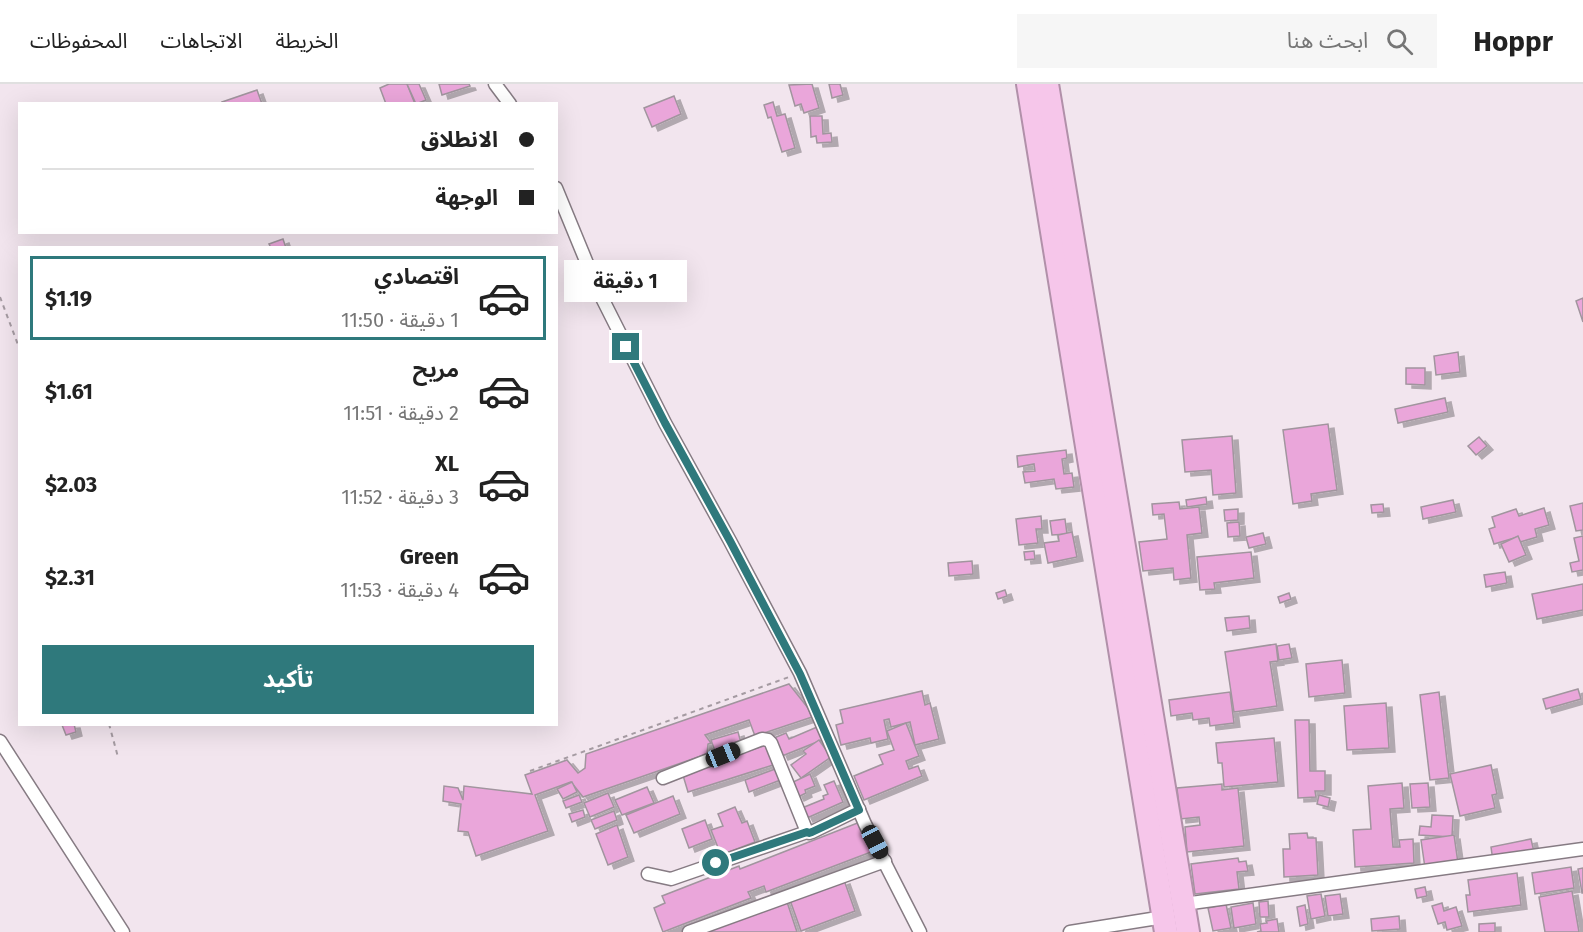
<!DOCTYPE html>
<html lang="ar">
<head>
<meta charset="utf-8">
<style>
  :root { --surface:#fff; --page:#f6f6f6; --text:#222; --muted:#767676; --line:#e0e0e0; --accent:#2f797c }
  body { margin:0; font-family:"Fira Sans","Noto Sans Arabic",sans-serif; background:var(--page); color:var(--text); direction:rtl; height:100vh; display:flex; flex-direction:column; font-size:22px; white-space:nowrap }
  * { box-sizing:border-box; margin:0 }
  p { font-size:20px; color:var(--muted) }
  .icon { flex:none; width:33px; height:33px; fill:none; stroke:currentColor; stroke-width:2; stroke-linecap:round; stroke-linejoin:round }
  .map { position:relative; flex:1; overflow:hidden; direction:ltr }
  .panel { position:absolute; left:18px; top:162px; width:540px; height:480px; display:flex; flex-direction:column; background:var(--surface); border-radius:0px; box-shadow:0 6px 24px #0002; direction:rtl }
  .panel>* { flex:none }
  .guide { position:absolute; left:18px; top:18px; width:540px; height:132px; border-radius:0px; box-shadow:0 6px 24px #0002; direction:rtl; display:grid; align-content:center; height:132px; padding:0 24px; background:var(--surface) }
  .end { position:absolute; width:27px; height:27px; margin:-14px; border:8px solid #2f797c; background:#fff; box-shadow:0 0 0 3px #fff }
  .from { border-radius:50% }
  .bubble { position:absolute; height:42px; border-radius:0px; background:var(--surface); box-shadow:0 6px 24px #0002; font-size:20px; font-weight:700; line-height:42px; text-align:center; direction:rtl }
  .car { position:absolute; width:18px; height:36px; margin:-18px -9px; border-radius:8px; box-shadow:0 0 4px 2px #0007; background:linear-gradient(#222 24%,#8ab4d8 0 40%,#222 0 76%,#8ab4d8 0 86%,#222 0) }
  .guide b { display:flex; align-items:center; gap:21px; height:57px; font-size:22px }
  .guide b+b { border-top:2px solid var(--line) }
  .guide i { width:15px; height:15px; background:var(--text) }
  ul { padding:10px 0 0; list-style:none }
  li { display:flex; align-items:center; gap:18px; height:84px; margin:0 12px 9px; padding:0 12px; border:3px solid transparent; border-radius:0px }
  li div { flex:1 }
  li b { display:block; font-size:22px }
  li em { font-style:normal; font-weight:700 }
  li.selected { border-color:var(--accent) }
  li>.icon { width:54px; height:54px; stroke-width:1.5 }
  .action { display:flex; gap:12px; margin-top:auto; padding:12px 24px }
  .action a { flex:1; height:69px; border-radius:0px; background:var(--accent); color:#fff; font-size:24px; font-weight:700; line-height:69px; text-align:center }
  header { display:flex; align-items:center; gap:36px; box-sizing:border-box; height:84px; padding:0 30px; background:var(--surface); border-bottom:2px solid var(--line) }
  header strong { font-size:28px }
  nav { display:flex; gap:33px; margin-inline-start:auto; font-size:21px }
  .search { width:420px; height:54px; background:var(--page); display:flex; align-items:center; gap:15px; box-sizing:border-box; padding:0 21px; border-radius:0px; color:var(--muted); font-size:22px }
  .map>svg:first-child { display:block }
  .building { fill:#eaa6da; stroke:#a1959e; stroke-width:1.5; filter:url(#shadow) }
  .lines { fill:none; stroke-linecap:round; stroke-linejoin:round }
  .street-casing { stroke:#867b83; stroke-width:15 }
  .highway-casing { stroke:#b190a9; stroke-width:26 }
  .path { stroke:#a59ba2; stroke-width:2; stroke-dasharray:4.5 4.5; stroke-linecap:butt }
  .street { stroke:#fff; stroke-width:12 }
  .highway { stroke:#f6c6ea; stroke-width:22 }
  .route { stroke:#2f797c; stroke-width:8 }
</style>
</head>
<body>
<header>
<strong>Hoppr</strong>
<div class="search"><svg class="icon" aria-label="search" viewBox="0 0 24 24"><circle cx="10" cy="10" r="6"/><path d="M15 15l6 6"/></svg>ابحث هنا</div>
<nav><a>الخريطة</a><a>الاتجاهات</a><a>المحفوظات</a></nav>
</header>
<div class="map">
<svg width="1583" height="848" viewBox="0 0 1583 848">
  <defs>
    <filter id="shadow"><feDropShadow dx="6" dy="4" stdDeviation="0" flood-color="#0004"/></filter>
  </defs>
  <rect width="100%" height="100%" fill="#f2e5ee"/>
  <!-- building -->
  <g class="building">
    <polygon points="389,0 407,0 415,20 386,20 380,4"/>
    <polygon points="407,0 419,0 426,16 416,20"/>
    <polygon points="439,0 469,0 470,2 442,11"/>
    <polygon points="812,0 819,24 804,29 801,20 795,22 789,1"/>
    <polygon points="829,0 840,0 843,11 832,14"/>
    <polygon points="257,6 262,20 223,20 222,18"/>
    <polygon points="674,12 681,30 652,43 644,24"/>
    <polygon points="773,18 777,32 785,30 795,64 782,68 771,33 768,34 764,21"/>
    <polygon points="810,32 822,32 823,50 831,49 832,58 817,59 816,52 811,53"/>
    <polygon points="283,155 286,164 271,164 269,160"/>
    <polygon points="1583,214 1583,238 1576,217"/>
    <polygon points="1458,268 1460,288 1436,291 1434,272"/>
    <polygon points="1406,284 1425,284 1425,301 1406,300"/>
    <polygon points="1445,314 1448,328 1398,339 1395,325"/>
    <polygon points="1328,340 1337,406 1311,410 1312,417 1293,420 1283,346"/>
    <polygon points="1232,352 1236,409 1213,411 1211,386 1185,388 1182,356"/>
    <polygon points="1479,353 1487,362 1476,371 1468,362"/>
    <polygon points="1066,366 1067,374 1062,375 1064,390 1072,389 1074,403 1056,405 1054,395 1025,399 1023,388 1035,387 1034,380 1018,383 1017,372"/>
    <polygon points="1206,413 1207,420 1187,423 1186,416"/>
    <polygon points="1453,416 1456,428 1423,435 1421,423"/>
    <polygon points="1179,418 1180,425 1199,423 1202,449 1187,451 1191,494 1174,496 1173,484 1143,487 1139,458 1167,455 1164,430 1153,431 1152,420"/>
    <polygon points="1583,419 1583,446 1576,447 1570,422"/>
    <polygon points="1383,420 1384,428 1372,429 1371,421"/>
    <polygon points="1544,424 1549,441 1535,445 1537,453 1520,458 1518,453 1494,460 1489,445 1495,443 1492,433 1516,425 1519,432"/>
    <polygon points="1238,425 1238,436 1225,437 1224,426"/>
    <polygon points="1041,432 1042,445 1036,445 1038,459 1019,461 1016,435"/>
    <polygon points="1065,435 1067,450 1052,451 1050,437"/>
    <polygon points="1239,438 1240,452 1228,453 1227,439"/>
    <polygon points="1072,448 1077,473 1048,479 1044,459 1059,457 1058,451"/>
    <polygon points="1263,449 1266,460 1249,464 1246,453"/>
    <polygon points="1518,452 1526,471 1509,478 1501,460"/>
    <polygon points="1583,452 1583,486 1572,488 1570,479 1579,477 1574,454"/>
    <polygon points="1034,467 1035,475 1025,476 1024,468"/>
    <polygon points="1251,468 1254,494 1214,499 1215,505 1200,506 1197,473"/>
    <polygon points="972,477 973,490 949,492 948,479"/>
    <polygon points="1505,488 1507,499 1486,503 1484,491"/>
    <polygon points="1583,500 1583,526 1537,535 1532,510"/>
    <polygon points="1005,506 1007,512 998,515 996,509"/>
    <polygon points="1289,509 1291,515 1280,519 1278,513"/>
    <polygon points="1249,532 1250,544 1227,547 1225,534"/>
    <polygon points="1276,560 1278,577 1270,578 1277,622 1234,628 1225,568"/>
    <polygon points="1289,560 1292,574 1279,576 1277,562"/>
    <polygon points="1342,576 1345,609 1309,613 1306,580"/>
    <polygon points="789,600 808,624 812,633 755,652 749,636 705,651 711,659 708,660 707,670 583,713 571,698 535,711 548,747 476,772 468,748 458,747 461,720 443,717 444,702 458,704 463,716 464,702 532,710 525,691 567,676 578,689 585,684 586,670"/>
    <polygon points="1578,605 1581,615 1546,625 1543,615"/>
    <polygon points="922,607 925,621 930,619 939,655 915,661 910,638 891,643 889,635 884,636 888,655 871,659 870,654 841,661 836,641 843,639 840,626"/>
    <polygon points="1230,608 1234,639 1210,642 1209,634 1193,636 1192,629 1171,632 1169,616"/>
    <polygon points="1439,608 1449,694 1430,696 1420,611"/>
    <polygon points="1386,619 1389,664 1347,666 1344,622"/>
    <polygon points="1295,636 1309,636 1310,687 1325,687 1325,707 1315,707 1316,713 1298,714"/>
    <polygon points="906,639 919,672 906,677 909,685 918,682 922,692 864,716 854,692 883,680 879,671 894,666 887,647"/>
    <polygon points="74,640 76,648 66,651 62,641"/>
    <polygon points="817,643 822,656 782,672 774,654 786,649 789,655"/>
    <polygon points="738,648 741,659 715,667 711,656"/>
    <polygon points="1274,654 1278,698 1224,703 1222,679 1218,679 1216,659"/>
    <polygon points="819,656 831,673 801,694 791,681 806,670 803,667"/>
    <polygon points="767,661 773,681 688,708 682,688"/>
    <polygon points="1491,681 1497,710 1492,711 1495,724 1460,732 1450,690"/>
    <polygon points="778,684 783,695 749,708 745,696"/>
    <polygon points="810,690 815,702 805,706 806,709 798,713 791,699"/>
    <polygon points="834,697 843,718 807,734 802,724 824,715 823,712 828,710 824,701"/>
    <polygon points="572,698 577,708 563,715 557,705"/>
    <polygon points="1402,699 1404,724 1390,725 1393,763 1400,763 1399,756 1413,755 1414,779 1355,783 1353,746 1371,745 1368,702"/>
    <polygon points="1428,699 1430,723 1412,724 1410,700"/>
    <polygon points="1222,700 1222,706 1238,704 1244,762 1187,768 1185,743 1200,741 1199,733 1180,735 1177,704"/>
    <polygon points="647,703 654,719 622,731 615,716"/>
    <polygon points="608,709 614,723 590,733 584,719"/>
    <polygon points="579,711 582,718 566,724 563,717"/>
    <polygon points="1319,711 1330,714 1328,723 1317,720"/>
    <polygon points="673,712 680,730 634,749 626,731"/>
    <polygon points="735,723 742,739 747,737 755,758 721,771 711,746 723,742 718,730"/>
    <polygon points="583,726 585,733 572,738 569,730"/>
    <polygon points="614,727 617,736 595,745 591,736"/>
    <polygon points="1432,731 1453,732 1452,753 1419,751 1420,742 1431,743"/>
    <polygon points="705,736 712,755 689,764 682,745"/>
    <polygon points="860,738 871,768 766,808 764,802 748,808 751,814 663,848 654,824 665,819 662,812 739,782 740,785"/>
    <polygon points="617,741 628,773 608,781 596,750"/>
    <polygon points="1307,749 1308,754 1316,754 1318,791 1284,793 1283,765 1290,765 1289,750"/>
    <polygon points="1454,751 1458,779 1425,784 1421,756"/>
    <polygon points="1531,755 1534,768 1493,777 1491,763"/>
    <polygon points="1238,774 1239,778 1246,777 1248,787 1237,788 1239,805 1195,810 1191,780"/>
    <polygon points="1571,783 1574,804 1535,810 1532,789"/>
    <polygon points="1583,784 1583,809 1582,809 1578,785"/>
    <polygon points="1517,789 1521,821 1468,828 1466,811 1470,811 1468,796"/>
    <polygon points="844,796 855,827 801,847 790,816"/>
    <polygon points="1425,803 1427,812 1417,814 1415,805"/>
    <polygon points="1572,807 1579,848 1545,848 1539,813"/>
    <polygon points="1321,810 1325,832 1311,835 1307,812"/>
    <polygon points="1340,810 1343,830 1328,832 1325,812"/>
    <polygon points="786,815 797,848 690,848"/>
    <polygon points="1268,817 1269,833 1260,833 1259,818"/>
    <polygon points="1253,819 1256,840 1234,844 1231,823"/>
    <polygon points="1442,819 1444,827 1456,823 1462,842 1447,846 1445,838 1438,840 1432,822"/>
    <polygon points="1226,820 1231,844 1213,847 1208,824"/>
    <polygon points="1305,821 1308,840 1300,842 1297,823"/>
    <polygon points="1399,832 1400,845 1372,847 1371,835"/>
    <polygon points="1277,835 1279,848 1257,848 1261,847 1260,840 1267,839 1266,837"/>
    <polygon points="1495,839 1495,848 1479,848 1479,840"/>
  </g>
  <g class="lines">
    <!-- street casing -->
    <g class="street-casing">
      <g id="street">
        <polyline points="495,0 510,20"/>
        <polyline points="556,104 598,206 665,339 730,457 800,589 865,740 920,848"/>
        <polyline points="0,657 123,848"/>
        <polyline points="663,694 762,655 768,656 771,659 807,748 809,749 812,748 859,725"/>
        <polyline points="648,790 671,795 807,748"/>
        <polyline points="1184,820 1583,765"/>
        <polyline points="689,848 885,777"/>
        <polyline points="1070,848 1164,833"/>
      </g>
    </g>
    <!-- highway casing -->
    <g class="highway-casing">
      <g id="highway">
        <polyline points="1028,0 1166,848"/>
        <polyline points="1047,0 1188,848"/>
      </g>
    </g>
    <!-- path -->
    <g class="path">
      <polyline points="0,213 20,266"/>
      <polyline points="109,640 118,673"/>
      <polyline points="530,687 789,593"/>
    </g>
    <!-- street -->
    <use href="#street" class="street"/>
    <!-- highway -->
    <use href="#highway" class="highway"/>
  </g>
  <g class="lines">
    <!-- route -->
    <polyline class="route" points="626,263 665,339 730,457 800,590 859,726 812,748 809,749 807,748 716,779"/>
  </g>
</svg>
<i class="end from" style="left:716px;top:779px"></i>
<i class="end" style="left:626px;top:263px"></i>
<div class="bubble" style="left:564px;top:176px;width:123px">1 دقيقة</div>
<i class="car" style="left:723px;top:671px;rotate:68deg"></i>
<i class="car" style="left:875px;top:758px;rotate:152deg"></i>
<div class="guide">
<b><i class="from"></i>الانطلاق</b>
<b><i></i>الوجهة</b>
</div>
<section class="panel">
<ul>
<li class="selected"><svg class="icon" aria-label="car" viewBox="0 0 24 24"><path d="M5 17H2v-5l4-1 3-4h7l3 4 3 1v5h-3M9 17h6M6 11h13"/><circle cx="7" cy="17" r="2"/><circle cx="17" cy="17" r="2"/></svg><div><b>اقتصادي</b><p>1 دقيقة · 11:50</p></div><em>$1.19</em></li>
<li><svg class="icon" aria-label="car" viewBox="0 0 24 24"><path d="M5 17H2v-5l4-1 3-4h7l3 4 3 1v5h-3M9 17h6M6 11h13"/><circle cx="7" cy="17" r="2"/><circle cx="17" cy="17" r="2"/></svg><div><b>مريح</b><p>2 دقيقة · 11:51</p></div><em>$1.61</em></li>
<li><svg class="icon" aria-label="car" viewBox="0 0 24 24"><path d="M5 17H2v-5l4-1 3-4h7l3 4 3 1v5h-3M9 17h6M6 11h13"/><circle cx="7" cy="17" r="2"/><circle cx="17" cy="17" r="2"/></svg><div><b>XL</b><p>3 دقيقة · 11:52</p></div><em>$2.03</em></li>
<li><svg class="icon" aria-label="car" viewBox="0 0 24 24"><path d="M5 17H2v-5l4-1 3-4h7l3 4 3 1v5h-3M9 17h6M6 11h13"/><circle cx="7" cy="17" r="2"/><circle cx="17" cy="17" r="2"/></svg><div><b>Green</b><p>4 دقيقة · 11:53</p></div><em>$2.31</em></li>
</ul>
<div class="action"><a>تأكيد</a></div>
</section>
</div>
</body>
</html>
